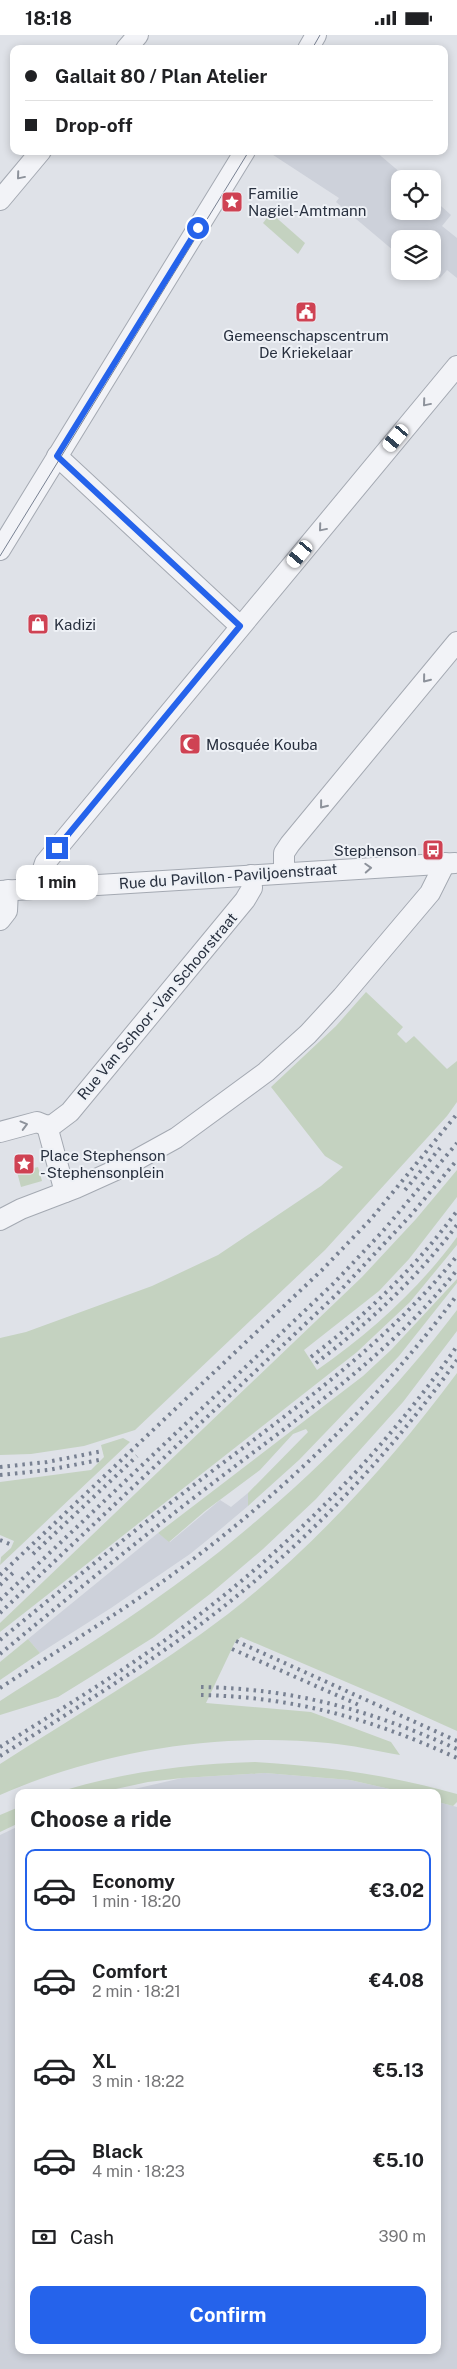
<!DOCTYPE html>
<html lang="en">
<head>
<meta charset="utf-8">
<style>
  :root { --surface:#fff; --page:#f6f6f6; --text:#202124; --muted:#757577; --line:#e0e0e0; --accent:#2563eb }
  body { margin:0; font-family:"Public Sans",sans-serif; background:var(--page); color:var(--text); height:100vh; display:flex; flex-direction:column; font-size:19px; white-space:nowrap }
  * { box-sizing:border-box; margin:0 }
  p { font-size:16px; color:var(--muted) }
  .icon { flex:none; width:28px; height:28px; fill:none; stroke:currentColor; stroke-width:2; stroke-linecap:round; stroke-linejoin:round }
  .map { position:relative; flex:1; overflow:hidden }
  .sheet { position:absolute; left:15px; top:1754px; width:426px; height:565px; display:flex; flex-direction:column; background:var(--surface); border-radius:10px; box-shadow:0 2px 8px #0003 }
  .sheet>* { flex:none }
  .hud { position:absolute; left:10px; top:10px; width:438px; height:110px; border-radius:10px; box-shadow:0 2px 8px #0003; display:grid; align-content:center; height:110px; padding:0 15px; background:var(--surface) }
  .controls { position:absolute; left:391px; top:135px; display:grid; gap:10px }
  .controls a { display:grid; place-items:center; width:50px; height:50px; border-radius:10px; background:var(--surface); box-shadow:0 2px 8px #0003; font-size:25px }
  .end { position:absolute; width:22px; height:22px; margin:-11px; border:6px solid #2563eb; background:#fff; box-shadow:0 0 0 2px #fff }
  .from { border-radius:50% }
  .bubble { position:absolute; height:35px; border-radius:10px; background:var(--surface); box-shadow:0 2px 8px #0003; font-size:16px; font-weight:700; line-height:35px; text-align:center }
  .car { position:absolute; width:15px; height:30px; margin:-15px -8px; border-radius:6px; box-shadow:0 0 4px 1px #0007; background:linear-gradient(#fff 24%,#345 0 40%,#fff 0 76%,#345 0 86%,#fff 0) }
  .hud b { display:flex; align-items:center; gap:18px; height:48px; font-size:19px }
  .hud b+b { border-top:1px solid var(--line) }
  .hud i { width:12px; height:12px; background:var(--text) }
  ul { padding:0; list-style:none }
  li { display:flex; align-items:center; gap:15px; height:82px; margin:0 10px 8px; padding:0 5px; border:2px solid transparent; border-radius:10px }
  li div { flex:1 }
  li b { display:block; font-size:19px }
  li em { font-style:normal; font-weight:700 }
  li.current { border-color:var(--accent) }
  li>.icon { width:45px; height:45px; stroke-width:1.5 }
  h2 { padding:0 15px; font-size:22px; line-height:60px }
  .pay { display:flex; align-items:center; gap:12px; height:55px; padding:0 15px; font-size:19px }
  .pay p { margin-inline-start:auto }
  .cta { display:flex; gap:10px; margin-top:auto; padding:10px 15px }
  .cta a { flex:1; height:58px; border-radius:10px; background:var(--accent); color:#fff; font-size:20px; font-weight:700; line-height:58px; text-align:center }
  .status { display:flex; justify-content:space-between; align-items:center; height:35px; padding:0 25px; background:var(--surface); direction:ltr }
  .status svg { height:14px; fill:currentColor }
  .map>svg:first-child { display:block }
  .built { fill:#cdd1da }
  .green { fill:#c4d2c0 }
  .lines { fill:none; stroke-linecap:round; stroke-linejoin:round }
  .minor-casing { stroke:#a4a9b2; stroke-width:22 }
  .minor { stroke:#f2f3f7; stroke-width:20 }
  .tram { stroke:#788192; stroke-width:1 }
  .rail { stroke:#788192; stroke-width:4; stroke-dasharray:2.5 5; stroke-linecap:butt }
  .oneway { stroke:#8d929b }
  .route { stroke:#2563eb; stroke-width:6 }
  .labels { text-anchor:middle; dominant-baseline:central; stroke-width:4; stroke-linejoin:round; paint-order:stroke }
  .poi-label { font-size:15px; fill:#28303f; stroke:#eef1f6; text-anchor:start }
  .street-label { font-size:15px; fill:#28303f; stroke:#eef1f6 }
</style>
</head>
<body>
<div class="status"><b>18:18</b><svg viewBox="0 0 49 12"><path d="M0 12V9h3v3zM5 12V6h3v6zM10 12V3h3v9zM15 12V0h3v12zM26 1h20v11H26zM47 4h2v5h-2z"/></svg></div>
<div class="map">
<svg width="457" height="2334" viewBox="0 0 457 2334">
  <rect width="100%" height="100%" fill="#dfe2e8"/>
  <!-- built -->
  <g class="built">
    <polygon points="267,116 375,116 408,144 400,144 400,176 432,176 433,164 451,180 442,191 457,203 457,243 447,235 440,243 433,236 432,204 400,204 400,221 336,167 339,163"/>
    <polygon points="248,1458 248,1471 216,1498 190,1519 111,1573 40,1618 28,1604 158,1498 170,1507 220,1465 231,1472"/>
    <polygon points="265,1738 350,1745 403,1757 117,1758 182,1743"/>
    <polygon points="438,1767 457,1772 457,2334 0,2334 0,1800 19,1791 19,2315 438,2315"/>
  </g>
  <!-- green -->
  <g class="green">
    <polygon points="271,178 305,208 298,219 263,188"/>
    <polygon points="366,957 403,992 397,999 406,1008 414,1001 447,1034 457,1026 457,1067 447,1081 325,1215 135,1395 84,1411 31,1419 0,1420 0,1303 26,1297 152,1251 218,1220 321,1151 343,1132 325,1121 271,1052 336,991"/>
    <polygon points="38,1132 42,1146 21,1152 17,1137"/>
    <path d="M457,1135V1162L409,1224L379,1256L304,1315L317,1335C370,1298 419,1254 457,1202V1210L410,1267L357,1317L0,1597V1588L362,1242L416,1184Z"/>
    <polygon points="457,1244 457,1248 399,1321 299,1425 248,1471 248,1458 308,1397 306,1394 293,1399 260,1435 205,1476 169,1507 158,1498 363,1341 391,1315"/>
    <path d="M457,1275V1296L403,1367L316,1464L263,1514L210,1559L154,1602L92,1641L58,1662L0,1680V1666C85,1612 172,1558 248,1493C325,1429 396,1355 457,1275Z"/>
    <path d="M457,1338V1696L386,1664L241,1602L235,1607L206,1668L311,1677L391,1707L400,1720C376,1716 352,1710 328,1708C221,1697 99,1716 0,1760V1729C76,1680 156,1634 228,1579C315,1511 391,1427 457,1338Z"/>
    <polygon points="123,1403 130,1407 0,1530 1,1522 11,1513 14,1506 0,1500 0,1447 91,1435 104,1422 101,1410"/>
    <polygon points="28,1604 40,1618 0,1645 0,1627"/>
    <path d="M255,1727C324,1731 390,1740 457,1759V1767L453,1771L438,1767V1758L403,1757L350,1745L265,1738L182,1743L148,1747L102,1757H59C123,1737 188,1729 255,1727Z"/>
    <polygon points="19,1772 19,1788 0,1797 0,1780"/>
  </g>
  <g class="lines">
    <!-- minor casing -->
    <g class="minor-casing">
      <g id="minor">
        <polyline points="126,14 138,0"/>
        <polyline points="308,14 316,0"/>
        <polyline points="0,165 41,116"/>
        <polyline points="57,421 240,591"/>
        <polyline points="0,515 245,116"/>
        <polyline points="284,838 284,818 290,809 457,607"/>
        <polyline points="41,853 41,840 45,828 457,331"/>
        <polyline points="0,856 455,828"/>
        <polyline points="0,885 7,876 8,855"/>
        <polyline points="47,1091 54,1089 70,1077 245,865 252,853 251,840"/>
        <polyline points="47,1091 65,1157"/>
        <polyline points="0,1097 37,1087 47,1091"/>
        <polyline points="0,1185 21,1174 76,1153 127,1130 176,1103 266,1037 308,999 342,962 430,858 445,828"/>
      </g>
    </g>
    <!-- minor -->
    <use href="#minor" class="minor"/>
    <!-- tram -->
    <g class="tram">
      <polyline points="312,14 320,0"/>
      <polyline points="0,521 249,116"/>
    </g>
    <!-- rail -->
    <g class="rail">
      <polyline points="405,1155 440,1113"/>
      <path d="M311,1322C367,1279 415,1233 457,1176"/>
      <path d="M316,1328C369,1288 417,1243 457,1190"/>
      <polyline points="0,1432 47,1427 103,1416"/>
      <polyline points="0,1440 48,1435 99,1425"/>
      <polyline points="0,1505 12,1510"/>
      <polyline points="33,1519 137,1421"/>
      <polyline points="0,1540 322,1235 371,1184 457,1079"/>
      <polyline points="0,1550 15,1536"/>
      <polyline points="0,1565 334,1248 383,1196 457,1108"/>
      <polyline points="0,1578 337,1259 411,1180 457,1125"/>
      <path d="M0,1605C68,1549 137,1493 207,1440C298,1371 385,1310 457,1221"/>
      <polyline points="236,1606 457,1706"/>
      <polyline points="232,1614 359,1670"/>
      <path d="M0,1619C70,1561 141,1503 213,1448C299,1382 389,1321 457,1235"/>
      <path d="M201,1652C297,1654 369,1675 457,1714"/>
      <path d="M0,1653C69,1608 140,1566 205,1515C299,1442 386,1356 457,1260"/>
      <path d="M201,1660C295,1662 372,1684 457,1723"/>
      <path d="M0,1712C63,1673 127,1634 187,1589C290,1512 384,1417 457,1311"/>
      <path d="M0,1721C64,1681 129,1641 190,1597C292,1523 384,1428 457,1325"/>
    </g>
  </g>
  <!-- one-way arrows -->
  <defs><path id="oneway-chevron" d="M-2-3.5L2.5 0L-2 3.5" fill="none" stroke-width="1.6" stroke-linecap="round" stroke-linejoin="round" transform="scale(1.25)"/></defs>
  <g class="oneway">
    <use href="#oneway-chevron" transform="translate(20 141) rotate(130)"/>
    <use href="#oneway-chevron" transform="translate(426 368) rotate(130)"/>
    <use href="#oneway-chevron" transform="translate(322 493) rotate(130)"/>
    <use href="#oneway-chevron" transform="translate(426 644) rotate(129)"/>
    <use href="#oneway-chevron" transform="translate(323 770) rotate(129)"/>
    <use href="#oneway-chevron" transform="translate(368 833) rotate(-3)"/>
    <use href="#oneway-chevron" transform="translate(24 1090) rotate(-15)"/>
  </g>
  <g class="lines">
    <!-- route -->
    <polyline class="route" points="57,813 240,591 57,421 198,193"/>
  </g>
  <!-- icons -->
  <defs>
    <g id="sight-square" transform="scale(1.125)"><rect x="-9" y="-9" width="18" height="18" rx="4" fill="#cf4253" stroke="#eef1f6"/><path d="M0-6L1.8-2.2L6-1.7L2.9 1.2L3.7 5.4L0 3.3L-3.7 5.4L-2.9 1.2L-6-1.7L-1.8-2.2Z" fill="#fff"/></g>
    <g id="civic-square" transform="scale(1.125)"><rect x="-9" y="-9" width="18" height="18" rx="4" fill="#cf4253" stroke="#eef1f6"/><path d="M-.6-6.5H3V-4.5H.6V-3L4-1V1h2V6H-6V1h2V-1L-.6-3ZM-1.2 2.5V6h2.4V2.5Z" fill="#fff"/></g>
    <g id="shop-square" transform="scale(1.125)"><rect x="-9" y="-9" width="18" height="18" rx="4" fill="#cf4253" stroke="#eef1f6"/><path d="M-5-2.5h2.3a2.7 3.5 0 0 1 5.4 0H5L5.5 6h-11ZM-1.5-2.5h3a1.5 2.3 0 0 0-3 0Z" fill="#fff"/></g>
    <g id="mosque-square" transform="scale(1.125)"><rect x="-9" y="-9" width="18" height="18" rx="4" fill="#cf4253" stroke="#eef1f6"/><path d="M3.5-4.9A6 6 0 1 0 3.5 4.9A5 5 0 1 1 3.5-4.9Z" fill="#fff"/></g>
    <g id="bus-square" transform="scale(1.125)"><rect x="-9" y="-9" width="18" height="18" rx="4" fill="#cf4253" stroke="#eef1f6"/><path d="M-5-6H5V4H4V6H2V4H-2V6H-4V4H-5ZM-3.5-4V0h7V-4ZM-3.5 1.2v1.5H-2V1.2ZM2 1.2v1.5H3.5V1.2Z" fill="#fff"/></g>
  </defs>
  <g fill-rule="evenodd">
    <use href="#sight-square" x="232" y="167"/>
    <use href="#civic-square" x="306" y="277"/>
    <use href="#shop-square" x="38" y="589"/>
    <use href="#mosque-square" x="190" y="709"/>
    <use href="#bus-square" x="433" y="815"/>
    <use href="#sight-square" x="24" y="1129"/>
  </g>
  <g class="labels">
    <!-- poi labels -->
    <g class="poi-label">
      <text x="248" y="158">Familie<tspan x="248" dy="17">Nagiel-Amtmann</tspan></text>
      <text x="306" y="300" text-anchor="middle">Gemeenschapscentrum<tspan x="306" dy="17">De Kriekelaar</tspan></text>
      <text x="54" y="589">Kadizi</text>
      <text x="206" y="709">Mosquée Kouba</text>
      <text x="417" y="815" text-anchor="end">Stephenson</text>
      <text x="40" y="1120">Place Stephenson<tspan x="40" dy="17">- Stephensonplein</tspan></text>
    </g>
    <!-- street labels -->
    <g class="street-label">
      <text transform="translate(228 841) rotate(-4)">Rue du Pavillon - Paviljoenstraat</text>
      <text transform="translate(157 971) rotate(-50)">Rue Van Schoor - Van Schoorstraat</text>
    </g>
  </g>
</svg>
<div class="controls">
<a><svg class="icon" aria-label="locate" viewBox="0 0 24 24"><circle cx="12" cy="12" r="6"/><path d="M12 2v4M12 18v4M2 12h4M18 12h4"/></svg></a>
<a><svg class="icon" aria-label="layers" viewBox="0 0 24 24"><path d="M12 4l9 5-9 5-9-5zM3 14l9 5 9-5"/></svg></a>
</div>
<i class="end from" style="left:198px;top:193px"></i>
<i class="end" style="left:57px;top:813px"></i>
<div class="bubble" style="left:16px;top:830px;width:82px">1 min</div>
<i class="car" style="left:396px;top:403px;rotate:220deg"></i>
<i class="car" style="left:300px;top:519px;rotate:220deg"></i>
<div class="hud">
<b><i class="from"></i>Gallait 80 / Plan Atelier</b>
<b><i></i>Drop-off</b>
</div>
<section class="sheet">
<h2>Choose a ride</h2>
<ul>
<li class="current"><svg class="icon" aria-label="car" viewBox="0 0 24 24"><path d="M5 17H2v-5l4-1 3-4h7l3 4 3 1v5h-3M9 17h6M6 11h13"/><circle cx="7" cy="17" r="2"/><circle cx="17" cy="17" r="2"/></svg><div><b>Economy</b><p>1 min · 18:20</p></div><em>€3.02</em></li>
<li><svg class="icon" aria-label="car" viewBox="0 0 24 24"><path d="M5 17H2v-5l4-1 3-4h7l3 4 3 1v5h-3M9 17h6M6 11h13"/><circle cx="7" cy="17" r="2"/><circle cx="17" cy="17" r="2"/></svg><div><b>Comfort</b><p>2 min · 18:21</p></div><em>€4.08</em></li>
<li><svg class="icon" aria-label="car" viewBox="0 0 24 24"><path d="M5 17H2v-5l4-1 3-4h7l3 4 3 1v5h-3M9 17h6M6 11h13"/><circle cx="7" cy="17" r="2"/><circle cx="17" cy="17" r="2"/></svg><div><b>XL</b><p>3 min · 18:22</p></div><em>€5.13</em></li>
<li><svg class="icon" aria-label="car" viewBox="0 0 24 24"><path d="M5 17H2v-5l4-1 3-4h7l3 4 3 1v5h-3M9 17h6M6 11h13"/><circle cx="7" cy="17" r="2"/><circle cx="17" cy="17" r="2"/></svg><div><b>Black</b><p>4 min · 18:23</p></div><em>€5.10</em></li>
</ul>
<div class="pay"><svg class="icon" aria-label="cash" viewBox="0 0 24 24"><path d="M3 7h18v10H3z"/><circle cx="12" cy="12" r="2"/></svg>Cash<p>390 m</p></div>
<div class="cta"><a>Confirm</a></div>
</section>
</div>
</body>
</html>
